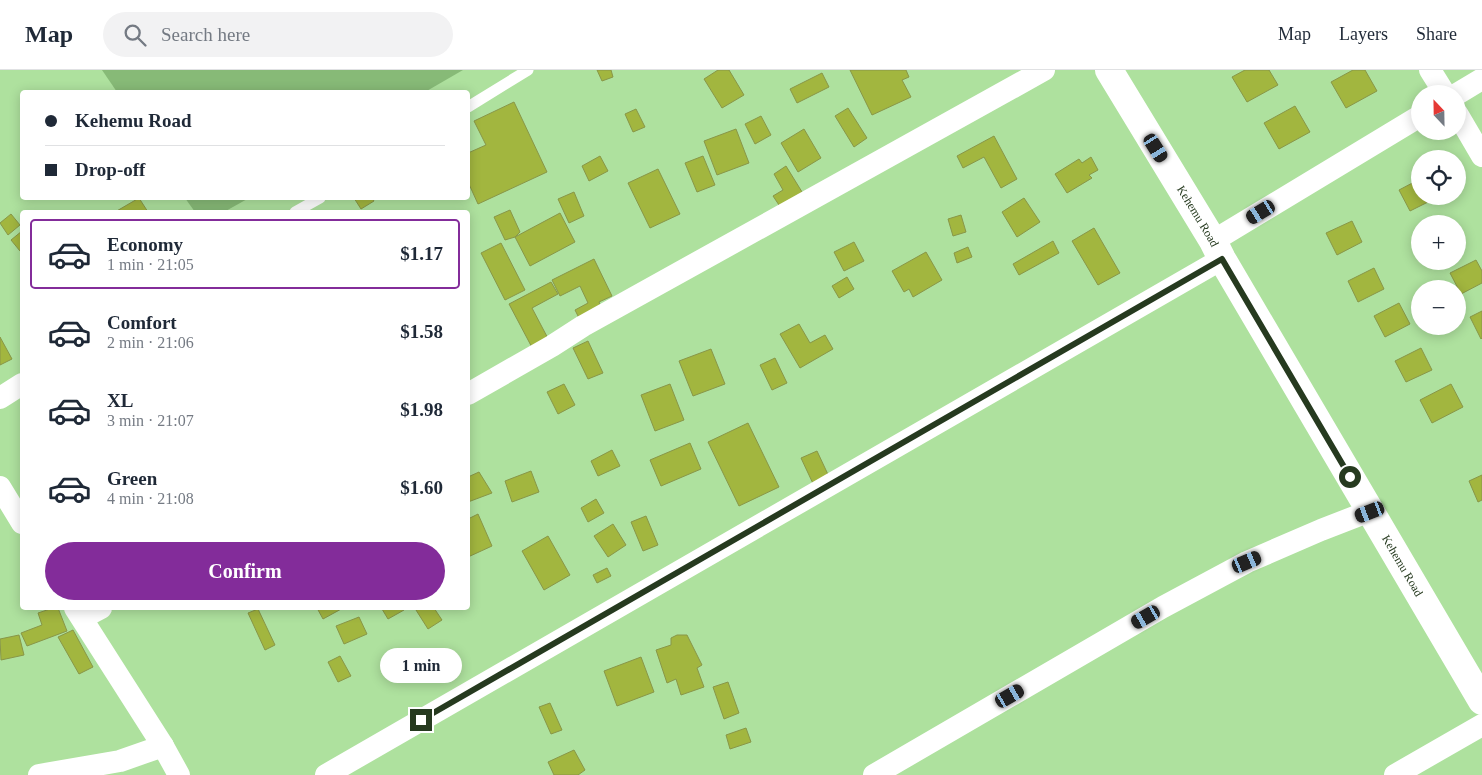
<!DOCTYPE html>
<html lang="en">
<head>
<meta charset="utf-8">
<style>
  :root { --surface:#fff; --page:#f2f2f3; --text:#1f2937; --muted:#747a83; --line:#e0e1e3; --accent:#832c9a }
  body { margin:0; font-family:"Times New Roman",serif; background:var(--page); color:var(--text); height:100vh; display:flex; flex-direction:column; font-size:19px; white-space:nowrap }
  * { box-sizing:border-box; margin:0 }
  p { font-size:16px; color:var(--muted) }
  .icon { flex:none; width:28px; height:28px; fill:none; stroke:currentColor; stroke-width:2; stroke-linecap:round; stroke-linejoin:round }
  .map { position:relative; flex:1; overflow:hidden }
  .drawer { position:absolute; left:20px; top:140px; width:450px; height:400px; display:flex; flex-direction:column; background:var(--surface); border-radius:5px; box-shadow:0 2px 12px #0003 }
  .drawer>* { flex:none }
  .hud { position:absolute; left:20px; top:20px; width:450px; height:110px; border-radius:5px; box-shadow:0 2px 12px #0003; display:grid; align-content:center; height:110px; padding:0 25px; background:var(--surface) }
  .needle { width:32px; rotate:338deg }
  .fabs { position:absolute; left:1411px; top:15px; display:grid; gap:10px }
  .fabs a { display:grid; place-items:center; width:55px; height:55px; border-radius:50%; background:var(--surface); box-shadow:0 2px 12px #0003; font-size:25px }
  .end { position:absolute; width:22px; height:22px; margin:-11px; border:6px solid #263a1f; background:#fff; box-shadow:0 0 0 2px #fff }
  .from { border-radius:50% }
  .bubble { position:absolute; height:35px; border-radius:18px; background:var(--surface); box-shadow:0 2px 12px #0003; font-size:16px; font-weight:700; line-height:35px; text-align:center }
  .car { position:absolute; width:15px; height:30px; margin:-15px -8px; border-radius:6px; box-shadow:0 0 4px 1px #0007; background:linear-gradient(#222 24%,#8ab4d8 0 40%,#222 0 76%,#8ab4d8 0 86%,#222 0) }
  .hud b { display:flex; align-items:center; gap:18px; height:48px; font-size:19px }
  .hud b+b { border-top:1px solid var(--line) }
  .hud i { width:12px; height:12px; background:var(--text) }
  ul { padding:9px 0 0; list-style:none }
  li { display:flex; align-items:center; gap:15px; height:70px; margin:0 10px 8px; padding:0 15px; border:2px solid transparent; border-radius:5px }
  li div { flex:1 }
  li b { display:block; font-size:19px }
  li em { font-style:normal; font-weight:700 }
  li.on { border-color:var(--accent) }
  li>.icon { width:45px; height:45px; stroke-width:1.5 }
  .button { display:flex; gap:10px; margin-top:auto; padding:10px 25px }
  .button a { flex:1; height:58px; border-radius:30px; background:var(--accent); color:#fff; font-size:20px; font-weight:700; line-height:58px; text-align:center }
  header { display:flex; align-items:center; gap:30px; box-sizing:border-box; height:70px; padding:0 25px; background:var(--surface); border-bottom:1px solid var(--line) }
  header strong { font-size:24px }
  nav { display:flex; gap:28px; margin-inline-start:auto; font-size:18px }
  .search { width:350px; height:45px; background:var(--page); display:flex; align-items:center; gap:12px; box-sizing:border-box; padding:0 18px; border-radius:28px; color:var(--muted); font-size:19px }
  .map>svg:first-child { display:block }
  .green { fill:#87ba77 }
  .building { fill:#a2b63f; stroke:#889648 }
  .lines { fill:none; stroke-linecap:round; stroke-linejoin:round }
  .service { stroke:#fff; stroke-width:11 }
  .minor { stroke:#fff; stroke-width:22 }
  .tertiary { stroke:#fff; stroke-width:28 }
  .route { stroke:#263a1f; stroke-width:6 }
  .labels { text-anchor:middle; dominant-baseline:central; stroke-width:5; stroke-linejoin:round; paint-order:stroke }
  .street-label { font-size:12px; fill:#263a1f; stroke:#e0fad8 }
</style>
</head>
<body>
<header>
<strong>Map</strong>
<div class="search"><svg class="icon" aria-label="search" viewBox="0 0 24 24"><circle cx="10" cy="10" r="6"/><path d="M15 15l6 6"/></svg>Search here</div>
<nav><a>Map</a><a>Layers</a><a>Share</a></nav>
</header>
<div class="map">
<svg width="1482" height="705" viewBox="0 0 1482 705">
  <rect width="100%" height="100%" fill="#aee19e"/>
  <!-- green -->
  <g class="green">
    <polygon points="102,0 463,0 425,22 117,22"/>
    <polygon points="185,128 249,128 224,142 195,142"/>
  </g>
  <!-- building -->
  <g class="building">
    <polygon points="597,0 611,0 613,7 602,11"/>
    <polygon points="718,0 729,0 744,25 722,38 704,9"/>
    <polygon points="850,0 906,0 909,7 902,10 911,27 872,45"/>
    <polygon points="1245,0 1269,0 1278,15 1247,32 1232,7"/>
    <polygon points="1353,0 1365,0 1377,21 1346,38 1331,12"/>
    <polygon points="822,3 829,17 797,33 790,19"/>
    <polygon points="514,32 547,102 478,134 468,112 468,83 486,75 474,51"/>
    <polygon points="1295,36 1310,62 1279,79 1264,53"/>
    <polygon points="848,38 867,68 854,77 835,46"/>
    <polygon points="636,39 645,57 633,62 625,44"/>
    <polygon points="761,46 771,65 755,74 745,54"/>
    <polygon points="736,59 749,93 717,105 704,71"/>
    <polygon points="804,59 821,88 798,102 781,73"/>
    <polygon points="994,66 1017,109 1001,118 984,87 963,98 957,86"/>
    <polygon points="600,86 608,101 589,111 582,96"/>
    <polygon points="703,86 715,115 697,122 685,93"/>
    <polygon points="1091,87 1098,100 1089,105 1092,108 1067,123 1055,104 1079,89 1082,93"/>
    <polygon points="786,96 807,130 785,144 773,126 783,120 774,104"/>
    <polygon points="658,99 680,144 650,158 628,113"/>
    <polygon points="1420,109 1420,126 1435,126 1436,128 1410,141 1399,120"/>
    <polygon points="574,122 584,146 569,153 558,129"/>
    <polygon points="139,128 148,142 115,142"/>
    <polygon points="354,128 372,128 374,131 361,139"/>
    <polygon points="1024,128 1040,152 1017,167 1002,142"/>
    <polygon points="510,140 520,162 515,167 505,170 494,147"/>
    <polygon points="560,143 575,172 530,196 515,167"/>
    <polygon points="11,144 20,155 8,165 0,153"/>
    <polygon points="961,145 966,162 953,166 948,149"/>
    <polygon points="1352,151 1362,172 1337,185 1326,163"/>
    <polygon points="1094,158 1120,203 1098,215 1072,171"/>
    <polygon points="22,161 22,179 20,181 11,170"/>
    <polygon points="1458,162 1463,174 1458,177"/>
    <polygon points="1053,171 1059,183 1019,205 1013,194"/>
    <polygon points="854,172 864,191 844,201 834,182"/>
    <polygon points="501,173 525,220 505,230 481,183"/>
    <polygon points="968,177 972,187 957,193 954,183"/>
    <polygon points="926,182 942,210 913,227 909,219 904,222 892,201"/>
    <polygon points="594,189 612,226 599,232 605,245 583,256 575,240 588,233 580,216 560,226 552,210"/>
    <polygon points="1476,190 1482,201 1482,213 1461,224 1450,203"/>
    <polygon points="1374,198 1384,219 1358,232 1348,211"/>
    <polygon points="847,207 854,219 839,228 832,216"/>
    <polygon points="551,212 558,224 532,238 552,276 536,285 509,234"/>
    <polygon points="1399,233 1410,254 1385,267 1374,246"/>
    <polygon points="1482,241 1482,268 1481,269 1470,247"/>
    <polygon points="799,254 810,273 825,265 833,279 800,298 780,264"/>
    <polygon points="0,267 12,289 0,295"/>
    <polygon points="588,271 603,303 588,309 573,278"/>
    <polygon points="1421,278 1432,300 1406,312 1395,291"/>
    <polygon points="711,279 725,314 693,326 679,291"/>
    <polygon points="775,288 787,313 772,320 760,295"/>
    <polygon points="564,314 575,335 558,344 547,322"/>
    <polygon points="670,314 684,350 655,361 641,325"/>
    <polygon points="1451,314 1463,337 1432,353 1420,330"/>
    <polygon points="748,353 779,417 739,436 708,372"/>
    <polygon points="690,373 701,399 661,416 650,390"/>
    <polygon points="612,380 620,396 598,406 591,391"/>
    <polygon points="817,381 832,413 816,420 801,388"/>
    <polygon points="531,401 539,422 512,432 505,411"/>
    <polygon points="479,402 492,423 468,432 468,407"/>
    <polygon points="1482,405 1482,430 1478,432 1469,411"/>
    <polygon points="596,429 604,443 588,452 581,438"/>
    <polygon points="478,444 492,476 468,487 468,449"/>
    <polygon points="646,446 658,475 643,481 631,452"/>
    <polygon points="613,454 626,475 608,487 594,466"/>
    <polygon points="548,466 570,505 544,520 522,481"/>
    <polygon points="607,498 611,506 597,513 593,505"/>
    <polygon points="53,538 58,538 67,561 27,576 21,563 42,555 38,543"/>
    <polygon points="317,538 343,538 323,549"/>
    <polygon points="384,538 402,538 404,540 388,549 382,539"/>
    <polygon points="420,538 434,538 442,550 428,559 416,540"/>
    <polygon points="258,539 275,575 265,580 248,543"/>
    <polygon points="359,547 367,564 344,574 336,556"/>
    <polygon points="73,560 93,597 79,604 58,567"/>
    <polygon points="19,565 24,585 1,590 0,569"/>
    <polygon points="677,565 687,565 702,595 697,598 704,617 681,625 676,609 667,613 656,580 671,575 671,568"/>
    <polygon points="340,586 351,606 338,612 328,592"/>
    <polygon points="641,587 654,622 617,636 604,601"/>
    <polygon points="728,612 739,643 724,649 713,617"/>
    <polygon points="550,633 562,660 551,664 539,637"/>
    <polygon points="746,658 751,672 730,679 726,665"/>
    <polygon points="574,680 585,700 578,705 554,705 548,692"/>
  </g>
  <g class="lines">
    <!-- service -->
    <g class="service">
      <polyline points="468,37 528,0"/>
      <polyline points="295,142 320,128"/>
    </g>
    <!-- minor -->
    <g class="minor">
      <polyline points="1430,0 1445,24"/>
      <polyline points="1457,24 1482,9"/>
      <polyline points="1458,45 1482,86"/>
      <polyline points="1213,171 1420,46"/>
      <polyline points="468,324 552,276 583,256 1044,0"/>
      <polyline points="0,328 22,314"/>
      <polyline points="0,417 22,453"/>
      <polyline points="75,538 163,676 179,705"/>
      <polyline points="82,548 101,538"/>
      <polyline points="39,705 120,691 163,676"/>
      <polyline points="326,705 1222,189"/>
      <polyline points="874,705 1163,537 1247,492 1321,460 1370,441"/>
      <polyline points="1395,705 1482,655"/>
    </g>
    <!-- tertiary -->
    <path class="tertiary" id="s1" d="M1109,0L1213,171L1222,189L1482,631"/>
  </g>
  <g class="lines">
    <!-- route -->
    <polyline class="route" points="421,650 1222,189 1350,407"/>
  </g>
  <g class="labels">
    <!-- street labels -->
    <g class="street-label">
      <text stroke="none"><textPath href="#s1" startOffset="171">Kehemu Road</textPath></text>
      <text stroke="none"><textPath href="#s1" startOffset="576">Kehemu Road</textPath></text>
    </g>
  </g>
</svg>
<div class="fabs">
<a><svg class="needle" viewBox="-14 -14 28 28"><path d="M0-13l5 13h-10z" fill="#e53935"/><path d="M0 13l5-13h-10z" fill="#747a83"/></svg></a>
<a><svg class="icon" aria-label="locate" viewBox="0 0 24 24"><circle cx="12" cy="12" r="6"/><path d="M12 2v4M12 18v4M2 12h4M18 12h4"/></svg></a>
<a>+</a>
<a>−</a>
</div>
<i class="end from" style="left:1350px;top:407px"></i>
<i class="end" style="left:421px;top:650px"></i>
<div class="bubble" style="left:380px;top:578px;width:82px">1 min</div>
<i class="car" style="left:1156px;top:78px;rotate:148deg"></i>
<i class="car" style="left:1261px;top:142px;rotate:239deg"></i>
<i class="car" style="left:1370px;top:442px;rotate:249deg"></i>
<i class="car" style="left:1247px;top:492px;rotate:67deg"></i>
<i class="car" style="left:1146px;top:547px;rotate:240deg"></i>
<i class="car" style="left:1010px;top:626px;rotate:60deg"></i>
<div class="hud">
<b><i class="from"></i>Kehemu Road</b>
<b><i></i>Drop-off</b>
</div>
<section class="drawer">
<ul>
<li class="on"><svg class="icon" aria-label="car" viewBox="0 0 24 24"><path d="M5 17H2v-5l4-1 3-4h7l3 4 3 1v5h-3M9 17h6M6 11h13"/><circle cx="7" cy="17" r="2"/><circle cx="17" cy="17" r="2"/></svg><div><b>Economy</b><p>1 min · 21:05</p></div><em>$1.17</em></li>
<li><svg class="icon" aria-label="car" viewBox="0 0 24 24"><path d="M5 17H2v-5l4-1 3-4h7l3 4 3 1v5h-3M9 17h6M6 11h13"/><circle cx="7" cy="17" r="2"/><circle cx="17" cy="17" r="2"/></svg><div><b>Comfort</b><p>2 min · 21:06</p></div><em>$1.58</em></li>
<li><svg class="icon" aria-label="car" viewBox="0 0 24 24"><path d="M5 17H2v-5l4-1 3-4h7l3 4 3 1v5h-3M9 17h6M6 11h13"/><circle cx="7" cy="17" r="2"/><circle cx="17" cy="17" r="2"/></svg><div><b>XL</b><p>3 min · 21:07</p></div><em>$1.98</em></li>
<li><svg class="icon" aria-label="car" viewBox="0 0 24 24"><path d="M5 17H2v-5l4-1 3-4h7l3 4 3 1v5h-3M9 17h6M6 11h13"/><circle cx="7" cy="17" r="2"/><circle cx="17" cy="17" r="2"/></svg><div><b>Green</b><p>4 min · 21:08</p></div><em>$1.60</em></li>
</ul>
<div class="button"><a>Confirm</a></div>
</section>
</div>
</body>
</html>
